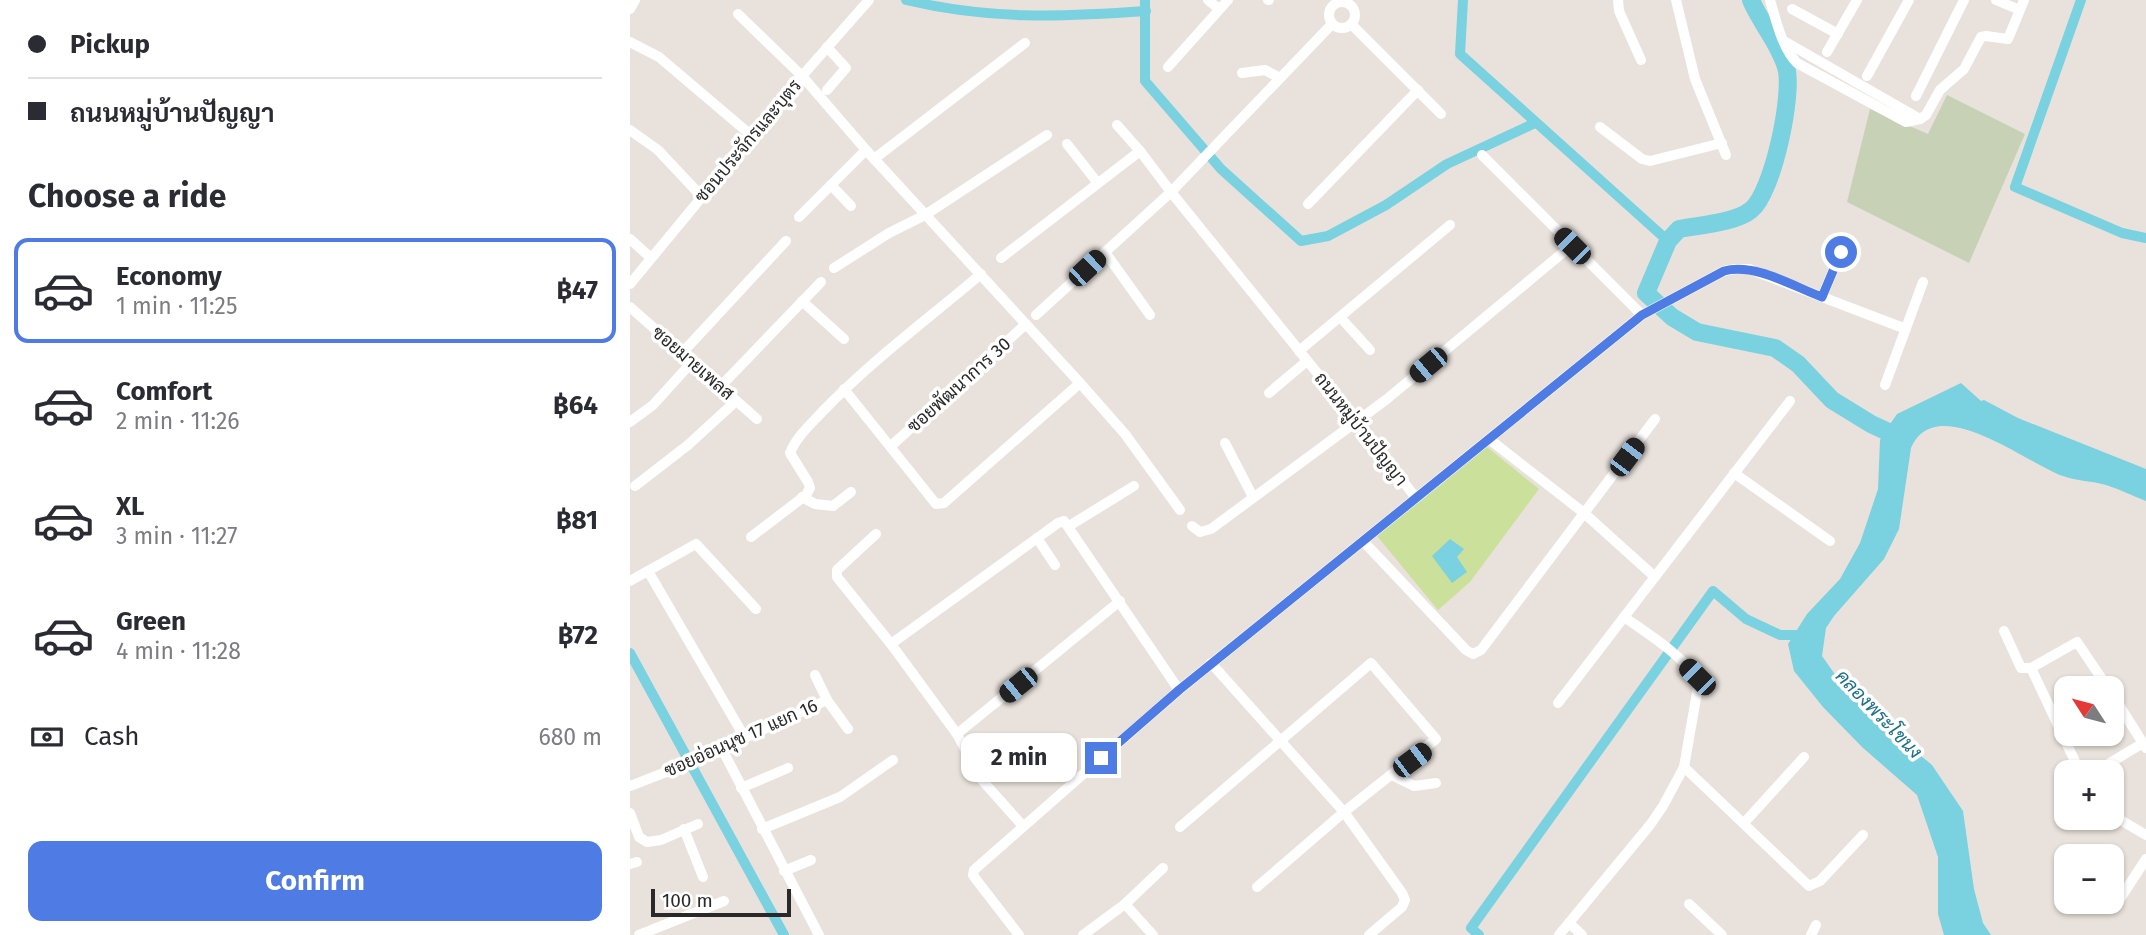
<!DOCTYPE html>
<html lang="en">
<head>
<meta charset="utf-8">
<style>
  :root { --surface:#fff; --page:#f7f7f7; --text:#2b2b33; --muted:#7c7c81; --line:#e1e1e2; --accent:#4e7be4 }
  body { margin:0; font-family:"Fira Sans",Sarabun,sans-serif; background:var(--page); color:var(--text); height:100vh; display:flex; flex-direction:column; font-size:26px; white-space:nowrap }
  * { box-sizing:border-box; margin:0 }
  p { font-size:23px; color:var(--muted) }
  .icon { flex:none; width:38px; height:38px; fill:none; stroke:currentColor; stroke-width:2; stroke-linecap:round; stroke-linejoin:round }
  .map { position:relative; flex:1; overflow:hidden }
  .details { display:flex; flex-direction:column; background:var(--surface); width:630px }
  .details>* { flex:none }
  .banner { display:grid; align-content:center; height:154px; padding:0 28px; background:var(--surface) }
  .needle { width:46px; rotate:306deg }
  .controls { position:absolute; left:1424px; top:676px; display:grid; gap:14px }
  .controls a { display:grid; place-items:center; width:70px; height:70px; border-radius:14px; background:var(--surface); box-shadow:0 2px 5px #0004; font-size:35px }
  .scale { position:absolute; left:21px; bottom:18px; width:140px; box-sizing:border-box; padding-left:7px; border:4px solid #292929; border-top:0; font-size:19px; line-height:24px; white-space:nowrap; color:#292929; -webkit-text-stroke:5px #fff; paint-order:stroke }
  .end { position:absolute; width:32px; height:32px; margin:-16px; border:9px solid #4e7be4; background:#fff; box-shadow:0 0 0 4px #fff }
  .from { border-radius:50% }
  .bubble { position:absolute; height:49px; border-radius:14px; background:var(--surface); box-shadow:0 2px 5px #0004; font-size:23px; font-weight:700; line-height:49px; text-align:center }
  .car { position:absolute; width:21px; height:42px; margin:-21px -10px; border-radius:9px; box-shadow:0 0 5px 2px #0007; background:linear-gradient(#222 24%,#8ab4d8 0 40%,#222 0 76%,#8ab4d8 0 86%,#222 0) }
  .banner b { display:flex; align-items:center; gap:24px; height:66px; font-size:26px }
  .banner b+b { border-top:2px solid var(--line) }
  .banner i { width:18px; height:18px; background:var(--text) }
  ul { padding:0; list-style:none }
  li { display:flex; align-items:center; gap:21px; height:105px; margin:0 14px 10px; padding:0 14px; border:4px solid transparent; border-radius:14px }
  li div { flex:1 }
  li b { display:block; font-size:26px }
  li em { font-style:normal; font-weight:700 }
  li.selected { border-color:var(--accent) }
  li>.icon { width:63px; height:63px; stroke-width:1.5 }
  h2 { padding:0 28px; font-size:32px; line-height:84px }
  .pay { display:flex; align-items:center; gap:18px; height:77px; padding:0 28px; font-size:26px }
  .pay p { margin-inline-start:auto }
  .action { display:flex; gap:14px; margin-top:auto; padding:14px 28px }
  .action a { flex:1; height:80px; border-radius:14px; background:var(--accent); color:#fff; font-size:28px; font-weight:700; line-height:80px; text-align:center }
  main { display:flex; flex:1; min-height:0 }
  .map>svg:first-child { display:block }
  .cemetery { fill:#c6d1b5 }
  .pitch { fill:#cbe09b }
  .water { fill:#7ad1e0 }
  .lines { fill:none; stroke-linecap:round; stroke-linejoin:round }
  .canal { stroke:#7ad1e0; stroke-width:10 }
  .river { stroke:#7ad1e0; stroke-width:18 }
  .minor { stroke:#fff; stroke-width:10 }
  .route { stroke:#4e7be4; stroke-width:9 }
  .labels { text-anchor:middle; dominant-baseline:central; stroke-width:7; stroke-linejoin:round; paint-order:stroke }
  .street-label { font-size:18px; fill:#292929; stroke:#fff }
  .water-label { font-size:19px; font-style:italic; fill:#1c7089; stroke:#fff }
</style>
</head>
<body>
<main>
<section class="details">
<div class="banner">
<b><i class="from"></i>Pickup</b>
<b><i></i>ถนนหมู่บ้านปัญญา</b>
</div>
<h2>Choose a ride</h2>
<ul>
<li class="selected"><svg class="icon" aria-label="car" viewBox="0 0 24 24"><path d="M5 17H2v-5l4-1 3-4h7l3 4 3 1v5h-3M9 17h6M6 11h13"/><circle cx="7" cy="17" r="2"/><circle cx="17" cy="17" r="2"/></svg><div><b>Economy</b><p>1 min · 11:25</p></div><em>฿47</em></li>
<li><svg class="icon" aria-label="car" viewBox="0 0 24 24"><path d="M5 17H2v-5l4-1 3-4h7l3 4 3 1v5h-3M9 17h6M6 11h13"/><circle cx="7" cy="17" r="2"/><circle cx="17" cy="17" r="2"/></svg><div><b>Comfort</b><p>2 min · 11:26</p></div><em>฿64</em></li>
<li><svg class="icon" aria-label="car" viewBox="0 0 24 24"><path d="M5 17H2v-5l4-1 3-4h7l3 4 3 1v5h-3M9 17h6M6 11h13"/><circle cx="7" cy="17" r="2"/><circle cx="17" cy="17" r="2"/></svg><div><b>XL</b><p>3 min · 11:27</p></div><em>฿81</em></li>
<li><svg class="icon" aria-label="car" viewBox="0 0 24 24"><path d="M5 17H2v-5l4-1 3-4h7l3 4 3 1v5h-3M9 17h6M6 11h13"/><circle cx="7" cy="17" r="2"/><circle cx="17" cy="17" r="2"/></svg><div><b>Green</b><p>4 min · 11:28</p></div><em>฿72</em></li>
</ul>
<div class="pay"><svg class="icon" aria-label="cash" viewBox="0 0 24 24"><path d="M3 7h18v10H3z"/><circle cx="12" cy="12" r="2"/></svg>Cash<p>680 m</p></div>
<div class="action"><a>Confirm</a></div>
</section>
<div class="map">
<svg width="1516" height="935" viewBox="0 0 1516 935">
  <rect width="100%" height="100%" fill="#e9e2dc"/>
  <!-- cemetery -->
  <polygon class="cemetery" points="1317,95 1395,134 1339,263 1217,202 1240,109 1298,134"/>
  <!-- pitch -->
  <polygon class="pitch" points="857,447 909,489 840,582 808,610 747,536"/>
  <!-- water -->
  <g class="water">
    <path d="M1331,383L1351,401L1354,400L1388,418L1516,469V501C1503,496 1489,489 1476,485C1462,481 1447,481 1433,476C1396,463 1306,390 1281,448L1269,529L1254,559L1204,616L1196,628L1192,656L1209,680L1239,713L1302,765L1333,811L1344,889L1353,923L1361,935H1314L1308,914V857L1287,795L1232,747L1193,707L1164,671L1158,644L1177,614L1210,579L1230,543L1248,489L1250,440L1256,430L1267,414Z"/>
    <polygon points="820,539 834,549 827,557 837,572 822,583 802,556"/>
  </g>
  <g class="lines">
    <!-- canal -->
    <g class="canal">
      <path d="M276,0C359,20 432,17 516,11"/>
      <polyline points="515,0 515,81 591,169 671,241 698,236 756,205 817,164 905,123"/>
      <polyline points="833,0 830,54 1038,241"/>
      <polyline points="1451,0 1385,187 1492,233 1516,238"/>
      <polyline points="0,653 154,935"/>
      <polyline points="849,935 841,928 1083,591 1116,619 1150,635 1175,635"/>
    </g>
    <!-- river -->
    <path class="river" d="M1121,0C1130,22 1149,43 1156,67C1164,92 1143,193 1121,210C1105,223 1069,225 1049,229L1038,241L1016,293L1042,317L1067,332L1145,348L1168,364L1202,400L1241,424L1267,436"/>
    <!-- minor -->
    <g class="minor">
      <polyline points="578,0 589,9"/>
      <polyline points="638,0 639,0"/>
      <polyline points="988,0 989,11 1011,60"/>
      <polyline points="1046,0 1065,79 1096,155"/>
      <path d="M1140,0C1146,20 1152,48 1167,63L1276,122L1290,119L1296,115L1310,90L1334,69L1351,37L1356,36L1378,39L1394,0"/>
      <polyline points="1366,0 1385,8"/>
      <circle cx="712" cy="15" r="13"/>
      <polyline points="0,9 5,0"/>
      <polyline points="1162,9 1208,34"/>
      <polyline points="108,14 172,76 236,150 450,383 495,434 550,510"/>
      <polyline points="721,24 811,114"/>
      <polyline points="1154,41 1290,119"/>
      <polyline points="0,42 29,57 122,136"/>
      <polyline points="197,47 216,68 197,90"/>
      <polyline points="1197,52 1227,0"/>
      <polyline points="538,67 598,0"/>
      <polyline points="612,73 635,70 650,78"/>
      <polyline points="1237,76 1279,0"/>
      <polyline points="1286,96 1334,0"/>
      <polyline points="970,127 1012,159 1020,161 1092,143"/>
      <polyline points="0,130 28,150 72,197"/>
      <polyline points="437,144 467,182"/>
      <polyline points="852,155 1012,315"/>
      <polyline points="244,159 395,43"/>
      <polyline points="201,185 221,206"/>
      <polyline points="678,204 788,90"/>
      <polyline points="169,217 236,150"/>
      <polyline points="0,239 21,258"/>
      <polyline points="475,252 520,315"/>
      <polyline points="371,258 510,151"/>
      <polyline points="204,268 259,233 295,215 417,135"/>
      <polyline points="0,284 172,76 239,0"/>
      <polyline points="1192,297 1211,252"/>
      <polyline points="172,301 214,339"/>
      <polyline points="0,307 127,419"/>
      <polyline points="406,315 541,192 510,151 487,125"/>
      <polyline points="710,317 740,350"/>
      <polyline points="669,351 820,225"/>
      <polyline points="52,353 156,241"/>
      <polyline points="1255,385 1293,282"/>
      <polyline points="90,387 191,282"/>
      <polyline points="214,389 306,504 314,503 450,383"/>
      <polyline points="639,393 677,361"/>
      <polyline points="0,422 23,405 62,362"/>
      <polyline points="859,439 954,513 1025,577"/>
      <polyline points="595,443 623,497"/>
      <polyline points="261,446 396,324"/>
      <polyline points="1104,473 1200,541"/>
      <polyline points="5,486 58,445 106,401"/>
      <polyline points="172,497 185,504 203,506 221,492"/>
      <polyline points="786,498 1012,315 1094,271 1105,269 1119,269 1276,329"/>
      <polyline points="439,526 504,486"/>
      <polyline points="562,526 570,532 581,529 757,399 942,245"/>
      <polyline points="246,534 207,570 207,577 261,644 327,734 351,779 393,826"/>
      <path d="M121,537L176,495L180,488L178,482L160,453C166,437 181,424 193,411C241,361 298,319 351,274"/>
      <polyline points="407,538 425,565"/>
      <polyline points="733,541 836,650 843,654 851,650 1025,419"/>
      <polyline points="18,571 115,738"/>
      <polyline points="0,581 66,544 126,609"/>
      <polyline points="1374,631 1391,668 1401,668 1447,642 1478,688"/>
      <polyline points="261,644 428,523 434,521 549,690"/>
      <polyline points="581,663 714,812 772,893 775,900 772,907 739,935"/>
      <polyline points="1401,668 1450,772"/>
      <polyline points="1482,694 1516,748"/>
      <polyline points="197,700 218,729"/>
      <polyline points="928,703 1160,401"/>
      <polyline points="327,734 490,601"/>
      <polyline points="92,749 189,935"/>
      <polyline points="1054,767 1179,886 1190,881 1233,835"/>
      <polyline points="1465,772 1513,743"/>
      <polyline points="762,775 784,786 806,783"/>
      <polyline points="0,786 67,760 197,700 185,675"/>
      <polyline points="111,788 158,768"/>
      <polyline points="0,813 9,837 17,842 31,840 68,824"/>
      <polyline points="1482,815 1516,835"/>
      <polyline points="1114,823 1174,757"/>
      <polyline points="550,827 741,663 806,739 714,812 627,887"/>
      <polyline points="54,829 73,877"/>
      <polyline points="132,829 210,797 263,760"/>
      <polyline points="0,864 7,862"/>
      <polyline points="154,871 181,860"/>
      <polyline points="495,904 523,935"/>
      <polyline points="1059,904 1092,935"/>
      <polyline points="1484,908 1516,859"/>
      <polyline points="939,923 952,935"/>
      <polyline points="9,935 94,901"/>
      <polyline points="389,935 348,882 343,875 344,870 549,690 786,498 726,421 541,192 702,24"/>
      <polyline points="453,935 495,904 533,868"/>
      <path d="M929,935L1020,825L1033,806L1054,767L1069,681C1055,657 1017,633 994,617"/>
      <polyline points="1181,935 1186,925"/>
    </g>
  </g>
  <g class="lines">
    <!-- route -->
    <path class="route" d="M471,758L549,690L1012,315L1094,271C1126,263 1162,286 1192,297L1211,252"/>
  </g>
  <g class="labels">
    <!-- street labels -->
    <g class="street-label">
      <text transform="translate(118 141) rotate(-50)">ซอนประจักรและบุตร</text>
      <text transform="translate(63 363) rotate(41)">ซอยมายเพลส</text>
      <text transform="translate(329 385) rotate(-42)">ซอยพัฒนาการ 30</text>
      <text transform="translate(731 429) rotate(52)">ถนนหมู่บ้านปัญญา</text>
      <text transform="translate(111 738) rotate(-24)">ซอยอ่อนนุช 17 แยก 16</text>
    </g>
    <!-- water labels -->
    <g class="water-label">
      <text transform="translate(1249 714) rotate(46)">คลองพระโขนง</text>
    </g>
  </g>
</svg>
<div class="controls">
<a><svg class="needle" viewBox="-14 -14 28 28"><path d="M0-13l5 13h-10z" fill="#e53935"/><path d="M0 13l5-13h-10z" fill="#7c7c81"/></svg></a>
<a>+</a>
<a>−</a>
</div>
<div class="scale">100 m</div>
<i class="end from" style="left:1211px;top:252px"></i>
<i class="end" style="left:471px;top:758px"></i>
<div class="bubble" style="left:331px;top:733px;width:116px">2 min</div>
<i class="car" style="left:942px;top:246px;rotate:315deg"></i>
<i class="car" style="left:457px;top:268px;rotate:47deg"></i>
<i class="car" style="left:798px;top:365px;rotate:230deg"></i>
<i class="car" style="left:997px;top:457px;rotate:37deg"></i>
<i class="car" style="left:1067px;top:677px;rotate:315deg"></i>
<i class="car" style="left:388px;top:685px;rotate:231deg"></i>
<i class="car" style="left:782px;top:760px;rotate:53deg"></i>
</div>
</main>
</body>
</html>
